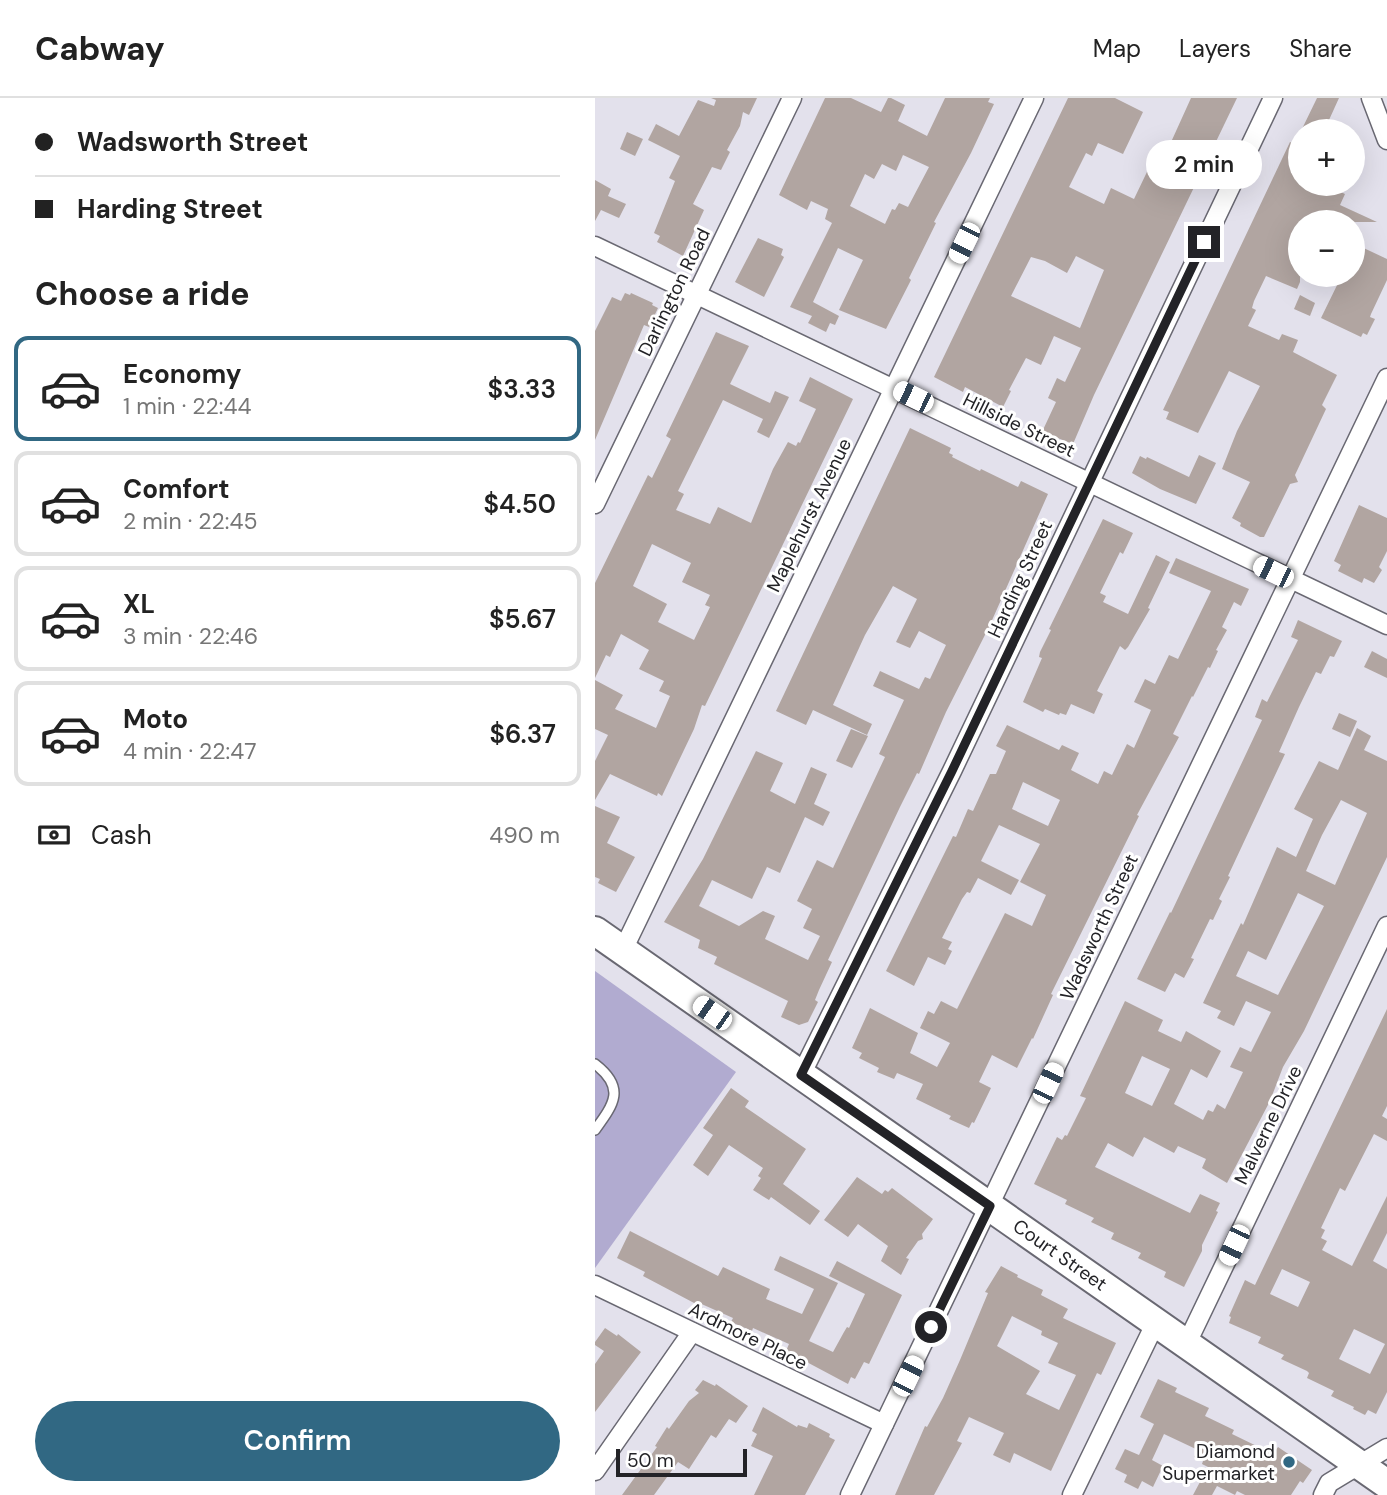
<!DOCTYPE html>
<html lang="en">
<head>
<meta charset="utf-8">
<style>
  :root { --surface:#fff; --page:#f6f6f6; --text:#222; --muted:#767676; --line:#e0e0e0; --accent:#316883 }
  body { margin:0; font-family:"DM Sans",sans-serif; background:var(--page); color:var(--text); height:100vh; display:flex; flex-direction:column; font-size:26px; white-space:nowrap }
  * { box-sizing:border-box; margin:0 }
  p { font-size:23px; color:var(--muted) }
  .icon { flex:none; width:38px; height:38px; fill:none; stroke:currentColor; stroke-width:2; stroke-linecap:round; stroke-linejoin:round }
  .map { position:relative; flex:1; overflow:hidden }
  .side { display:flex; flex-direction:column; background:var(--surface); width:595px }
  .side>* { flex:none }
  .banner { display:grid; align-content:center; height:154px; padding:0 35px; background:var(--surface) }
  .buttons { position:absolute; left:693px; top:21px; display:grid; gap:14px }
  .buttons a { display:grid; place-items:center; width:77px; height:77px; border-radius:50%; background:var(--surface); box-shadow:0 7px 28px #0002; font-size:35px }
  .scale { position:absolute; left:21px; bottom:18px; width:131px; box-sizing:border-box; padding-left:7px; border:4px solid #232327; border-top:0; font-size:19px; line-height:24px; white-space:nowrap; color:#232327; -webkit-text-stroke:5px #fff; paint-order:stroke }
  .end { position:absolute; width:32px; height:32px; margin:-16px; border:9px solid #232327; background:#fff; box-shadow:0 0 0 4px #fff }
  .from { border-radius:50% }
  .bubble { position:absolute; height:49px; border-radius:24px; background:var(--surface); box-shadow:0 7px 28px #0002; font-size:23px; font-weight:600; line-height:49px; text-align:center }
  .car { position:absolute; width:21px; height:42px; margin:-21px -10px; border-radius:9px; box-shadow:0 0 5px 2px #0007; background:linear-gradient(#fff 24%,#345 0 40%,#fff 0 76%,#345 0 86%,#fff 0) }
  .banner b { display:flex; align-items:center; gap:24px; height:66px; font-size:26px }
  .banner b+b { border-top:2px solid var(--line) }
  .banner i { width:18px; height:18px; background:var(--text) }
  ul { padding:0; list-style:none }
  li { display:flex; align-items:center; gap:21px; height:105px; margin:0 14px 10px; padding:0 21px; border:4px solid var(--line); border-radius:14px }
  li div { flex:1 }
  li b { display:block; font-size:26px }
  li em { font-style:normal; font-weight:600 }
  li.selected { border-color:var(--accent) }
  li>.icon { width:63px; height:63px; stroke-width:1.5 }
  h2 { padding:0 35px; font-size:32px; line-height:84px }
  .pay { display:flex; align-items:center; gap:18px; height:77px; padding:0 35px; font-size:26px }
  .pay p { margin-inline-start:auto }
  .primary-button { display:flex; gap:14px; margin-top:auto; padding:14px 35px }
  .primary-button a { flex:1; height:80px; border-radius:42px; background:var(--accent); color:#fff; font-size:28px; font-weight:600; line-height:80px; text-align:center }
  header { display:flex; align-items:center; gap:42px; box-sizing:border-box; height:98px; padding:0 35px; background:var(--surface); border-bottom:2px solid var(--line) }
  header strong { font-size:33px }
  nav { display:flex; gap:38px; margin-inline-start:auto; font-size:24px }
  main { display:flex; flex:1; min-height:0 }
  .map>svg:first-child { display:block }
  .green { fill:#b1abd0 }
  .building { fill:#b1a5a1; fill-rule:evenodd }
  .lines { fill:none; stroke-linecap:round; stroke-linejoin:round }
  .lane-casing { stroke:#696872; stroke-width:12 }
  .street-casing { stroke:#696872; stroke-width:21 }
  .primary-casing { stroke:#696872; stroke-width:32 }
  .lane { stroke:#fff; stroke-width:9 }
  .street { stroke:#fff; stroke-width:18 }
  .primary { stroke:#fff; stroke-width:28 }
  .route { stroke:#232327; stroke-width:9 }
  .poi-dot { fill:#316883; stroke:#fff; stroke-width:2.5 }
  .labels { text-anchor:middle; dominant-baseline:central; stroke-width:6; stroke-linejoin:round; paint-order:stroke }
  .street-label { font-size:19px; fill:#232327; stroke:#fff }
  .poi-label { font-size:19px; fill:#232327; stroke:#fff; text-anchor:end }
</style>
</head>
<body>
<header>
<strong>Cabway</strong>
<nav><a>Map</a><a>Layers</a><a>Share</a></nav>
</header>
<main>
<section class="side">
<div class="banner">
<b><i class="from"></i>Wadsworth Street</b>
<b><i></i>Harding Street</b>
</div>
<h2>Choose a ride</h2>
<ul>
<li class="selected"><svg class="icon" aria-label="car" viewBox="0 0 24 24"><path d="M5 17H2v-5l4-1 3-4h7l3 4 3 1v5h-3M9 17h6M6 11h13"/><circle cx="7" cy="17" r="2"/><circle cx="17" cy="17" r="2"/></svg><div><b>Economy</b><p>1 min · 22:44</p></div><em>$3.33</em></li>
<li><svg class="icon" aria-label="car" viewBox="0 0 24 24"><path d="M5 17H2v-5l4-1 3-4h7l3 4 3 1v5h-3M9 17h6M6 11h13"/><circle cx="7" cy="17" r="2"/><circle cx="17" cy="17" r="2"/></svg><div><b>Comfort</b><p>2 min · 22:45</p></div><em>$4.50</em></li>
<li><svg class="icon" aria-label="car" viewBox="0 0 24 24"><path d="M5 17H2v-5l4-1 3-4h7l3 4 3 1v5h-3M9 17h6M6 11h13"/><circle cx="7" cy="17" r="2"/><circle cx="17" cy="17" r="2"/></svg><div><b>XL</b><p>3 min · 22:46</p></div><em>$5.67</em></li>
<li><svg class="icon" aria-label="car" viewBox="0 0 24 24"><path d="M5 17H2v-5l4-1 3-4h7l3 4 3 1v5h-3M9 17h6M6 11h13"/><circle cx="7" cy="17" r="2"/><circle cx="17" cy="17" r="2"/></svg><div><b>Moto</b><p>4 min · 22:47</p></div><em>$6.37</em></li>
</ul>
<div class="pay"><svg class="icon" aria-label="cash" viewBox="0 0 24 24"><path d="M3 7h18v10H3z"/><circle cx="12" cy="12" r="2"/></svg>Cash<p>490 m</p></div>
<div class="primary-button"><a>Confirm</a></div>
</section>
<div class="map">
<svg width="792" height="1397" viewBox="0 0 792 1397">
  <rect width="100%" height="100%" fill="#e3e1ec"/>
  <!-- green -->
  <polygon class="green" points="0,873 141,974 0,1170"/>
  <!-- building -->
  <g class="building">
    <polygon points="116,0 162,0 154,17 148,14 145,28 132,52 135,54 126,72 117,69 98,106 109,112 88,158 62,144 65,138 59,135 80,83 74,80 85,58 53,42 61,26 84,38 103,2 119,8 121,2"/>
    <path d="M230,0H256L286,14L293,0H296L310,7L303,23L332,38L350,0H395L393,4L399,6L376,55L339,124L341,125L314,180L316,182L291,231L244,212L268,162L243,150L218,204L244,218L240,227L235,225L231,234L213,225L217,218L195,209L237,125L230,121L233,111L216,103L212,112L184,97ZM308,57L334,69L313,109L304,105L300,112L297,111L290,126L255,108L270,76L279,81L287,66L301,73Z"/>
    <path d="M473,0H520L548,14L528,56L503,45L497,58L491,55L474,89L509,106L516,90L539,101L562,53L569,56L572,53L596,0H642L499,297L478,346L447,334L461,304L453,300L462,280L470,284L486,250L459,238L446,267L431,260L414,292L416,293L408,309L370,289L368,294L339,279ZM481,158L509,172L485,230L416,198L436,159L450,163L472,175Z"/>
    <polygon points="722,0 744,0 734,22 757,33 706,33"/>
    <polygon points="32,34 48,41 40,58 25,51"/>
    <polygon points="695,44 705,49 705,86 716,86 733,94 735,89 750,96 745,107 782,124 705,124 705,184 702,191 671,178 659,203 657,210 661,212 653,228 684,242 687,236 703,242 698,254 742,277 727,307 731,311 700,377 703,384 695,386 669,439 665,439 645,428 646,425 637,420 655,384 627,371 642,333 665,288 634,273 603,335 571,321 574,314 568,312"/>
    <polygon points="0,82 16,91 13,98 31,106 24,120 6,112 0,123"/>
    <polygon points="163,140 188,151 186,157 189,159 169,199 140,184"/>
    <polygon points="758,145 792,161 792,182 776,216 775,219 780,221 772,237 768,235 766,239 726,220 747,177 758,177"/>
    <polygon points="30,195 35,197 36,195 58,205 57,207 63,210 54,229 49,227 0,342 0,233 17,199 26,203"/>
    <polygon points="705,197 720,205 715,218 699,211"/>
    <path d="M121,234L154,248L135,286L175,305L180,293L194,299L174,340L162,334L168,321L128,302L83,393L89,396L81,412L115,426L123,409L156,425L178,371L193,344L201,348L203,344L205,345L221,311L204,303L215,279L258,301L110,608L107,607L99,631L67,698L63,695L62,698L15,676L0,702V663L13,637L0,631V582L28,597L20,611L61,630L75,598L64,593L69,583L44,571L54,552L26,536L15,559L11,557L0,580V485L53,377L57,380L76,341L71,338ZM57,446L96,465L87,484L115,497L110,507L115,509L99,542L63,524L72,506L38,488Z"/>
    <polygon points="315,330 356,350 354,355 358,357 357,359 385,373 386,371 423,389 426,383 453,396 394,529 351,614 324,676 322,675 305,709 233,862 237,864 224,892 220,902 223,904 213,924 204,927 186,919 193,903 119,866 122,859 103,850 105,842 69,824 108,761 161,653 188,665 175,693 200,706 216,669 232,676 219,706 235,714 228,728 210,719 185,775 172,769 157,801 117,782 104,808 144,828 168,813 180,818 170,841 213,862 225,838 208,830 217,811 202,803 222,762 238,770 290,659 284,656 309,602 278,588 285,573 324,591 330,579 335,581 351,547 324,533 315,550 301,544 322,501 298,488 270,537 238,607 277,626 272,637 218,612 211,627 181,613"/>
    <polygon points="604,357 621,365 601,406 565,391 537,375 545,358 551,361 552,359 594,379"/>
    <polygon points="764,407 792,420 792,453 784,469 787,472 779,485 769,480 767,485 743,473 746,467 739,463"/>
    <polygon points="508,421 538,435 528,456 525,454 505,495 511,498 508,504 533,516 561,457 575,464 553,510 555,511 533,549 530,552 525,548 502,593 508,596 499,616 476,606 471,617 465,615 464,617 450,611 448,614 428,604 447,560 444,559 445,554 456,532 454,531"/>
    <path d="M581,460L654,491L646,508L639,504L627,529L632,532L621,552L623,553L615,570L613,569L598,599L597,598L578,636L584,639L542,717L544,718L456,896L458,897L438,941L437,940L422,970L397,957L384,984L396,990L379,1025L377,1024L374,1030L354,1021L356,1018L321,1001L328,986L302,975L299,981L282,974L284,970L264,960L267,955L257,950L275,910L323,935L315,955L342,969L355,945L325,930L333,913L339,916L346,903L362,911L410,815L437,828L451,797L425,784L445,746L404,727L386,763L424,782L416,797L383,780L375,795L372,794L367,801L347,840L357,844L353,851L357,853L350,867L333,859L319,888L291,873L358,738L361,739L373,711L378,713L395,676H401L411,653L401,648L412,627L464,652L467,647L484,655L476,672L503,686L509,673L517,677L532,646L539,650L556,612L539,604L550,581L560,586L574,557L583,561L616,493L574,475ZM428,684L465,702L453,728L417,711Z"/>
    <polygon points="703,522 747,543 739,559 735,558 726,576 721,574 704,609 684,654 690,656 633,778 635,779 624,801 627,803 618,822 615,821 596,860 599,861 589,880 580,875 570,894 542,881 575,814 576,815 667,622 660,619 667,601 672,604 703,542 696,539"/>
    <polygon points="777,553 792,561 792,580 769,569"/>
    <polygon points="744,615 762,623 755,639 737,631"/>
    <path d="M762,630L776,638L769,652L792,663V759L709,933L688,969L675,1003L632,1085L607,1070L611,1061L583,1048L579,1055L549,1039L538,1059L513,1045L500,1069L595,1115L605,1096L625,1105L621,1113L623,1114L607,1147V1153L589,1189L569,1179L571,1174L543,1160L546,1155L516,1141L519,1135L496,1124L499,1120L470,1106L472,1102L439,1086L462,1039L467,1042L470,1037L472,1038L491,1000L485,998L530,903L568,922L563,933L586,944L591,933L626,953L612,980L596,971L579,1006L608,1022L613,1012L618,1014L622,1006L630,1011L648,974L635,969L645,949L656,954L676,914L651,903L639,928L622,920L626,913L608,905L646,825L648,827L682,749L701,759L718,721L699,711L724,663L743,672ZM746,702L772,715L740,787L711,773L727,737ZM703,795L729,808L683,897L641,878L653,853L671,862ZM547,958L575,971L557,1008L530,995Z"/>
    <polygon points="256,631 273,638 257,670 241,663"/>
    <polygon points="0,708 25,719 12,745 40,759 21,794 3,785 5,781 0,779"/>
    <path d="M792,911V1008L787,1018L792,1021V1043L779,1036L750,1093L745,1090L726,1130L730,1132L726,1140L732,1143L727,1152L757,1168L792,1098V1135L778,1163L792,1171V1294L781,1316L773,1312L770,1317L758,1311L759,1309L736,1298L739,1293L712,1280L714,1275L712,1273L686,1261L689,1257L663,1245L666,1239L634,1225L636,1219L634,1218L650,1182L660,1187ZM687,1171L715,1184L703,1209L675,1196ZM759,1231L790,1246L775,1276L744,1261Z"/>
    <polygon points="136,990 154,1003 150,1009 211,1051 188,1086 225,1113 215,1127 176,1099 174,1102 158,1092 166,1080 163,1078 168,1070 134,1047 113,1078 98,1067 118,1037 108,1030"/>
    <polygon points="262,1079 287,1096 290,1092 293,1094 297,1090 338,1121 327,1136 328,1141 323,1143 311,1160 314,1161 306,1177 286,1163 293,1148 263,1126 253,1139 229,1122"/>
    <polygon points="35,1133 123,1178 128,1169 175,1191 171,1201 207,1216 219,1191 179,1172 185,1158 243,1185 214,1243 238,1254 249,1234 252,1229 254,1230 270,1196 234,1178 242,1163 307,1197 274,1266 269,1264 260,1281 256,1279 253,1286 191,1253 194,1246 158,1230 157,1233 136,1224 138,1220 102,1204 101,1206 48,1178 50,1174 22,1160"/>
    <path d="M406,1168L423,1177L422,1179L448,1192L446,1197L473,1211L468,1220L521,1245L506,1277L502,1275L456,1373L419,1355L415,1365L398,1357L409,1335L374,1319L362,1343L367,1345L339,1397H300L330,1328L332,1329L348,1300L365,1262L393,1195L390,1194ZM417,1218L447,1233L446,1237L463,1245L453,1265L481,1277L464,1312L431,1296L445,1273L402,1248Z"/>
    <polygon points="10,1230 22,1238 23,1236 46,1254 0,1314 0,1266 9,1253 0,1247 0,1244"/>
    <polygon points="563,1281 582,1290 580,1294 614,1310 610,1318 639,1332 637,1336 678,1356 683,1349 717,1372 708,1385 705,1383 696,1397 650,1397 642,1393 640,1397 622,1388 617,1397 598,1397 613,1369 607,1366 608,1363 599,1359 603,1352 569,1336 557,1362 568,1368 558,1389 547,1383 543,1391 529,1384 532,1377 520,1371 530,1351 544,1357 559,1326 545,1319"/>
    <polygon points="108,1282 120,1288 121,1286 153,1308 141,1325 134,1321 121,1340 116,1337 94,1371 83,1364 59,1397 27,1397 62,1349 60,1348 72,1329 74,1331 94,1303 104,1295 100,1292"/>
    <polygon points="168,1309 202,1329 203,1327 212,1330 214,1325 235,1336 234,1339 240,1342 210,1397 159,1397 178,1358 156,1348 162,1336 157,1333"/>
  </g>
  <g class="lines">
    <!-- lane casing -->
    <g class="lane-casing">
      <path id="lane" d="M0,966C31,990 19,1006 0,1032"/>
    </g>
    <!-- street casing -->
    <g class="street-casing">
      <g id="street">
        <polyline points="776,0 792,42"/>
        <polyline points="0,148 792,527"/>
        <polyline points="0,406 197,0"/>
        <polyline points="28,852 439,0"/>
        <polyline points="206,977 357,673 678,0"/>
        <polyline points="0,1187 289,1326"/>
        <polyline points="592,1245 792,828"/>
        <polyline points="0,1373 97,1234"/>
        <path d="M255,1397C434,1025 611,652 792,280"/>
        <polyline points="477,1397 561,1224"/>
        <polyline points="728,1397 734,1385 792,1350"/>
      </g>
    </g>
    <!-- primary casing -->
    <g class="primary-casing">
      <polyline id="primary" points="0,833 792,1386"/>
    </g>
    <!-- lane -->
    <use href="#lane" class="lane"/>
    <!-- street -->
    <use href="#street" class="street"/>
    <!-- primary -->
    <use href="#primary" class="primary"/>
  </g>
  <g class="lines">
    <!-- route -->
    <polyline class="route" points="336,1229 395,1108 206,977 357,673 609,144"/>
  </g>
  <!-- markers -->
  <circle class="poi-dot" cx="694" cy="1364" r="7"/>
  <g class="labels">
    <!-- street labels -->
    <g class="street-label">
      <text transform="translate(79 194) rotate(-64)">Darlington Road</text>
      <text transform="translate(424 327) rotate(26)">Hillside Street</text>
      <text transform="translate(214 417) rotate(-64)">Maplehurst Avenue</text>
      <text transform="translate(425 481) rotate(-65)">Harding Street</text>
      <text transform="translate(504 829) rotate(-65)">Wadsworth Street</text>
      <text transform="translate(673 1027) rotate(-64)">Malverne Drive</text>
      <text transform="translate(465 1157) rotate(35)">Court Street</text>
      <text transform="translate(153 1238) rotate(26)">Ardmore Place</text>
    </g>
    <!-- poi labels -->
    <g class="poi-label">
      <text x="680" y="1353">Diamond<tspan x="680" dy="22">Supermarket</tspan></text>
    </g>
  </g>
</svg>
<div class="buttons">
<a>+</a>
<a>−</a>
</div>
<div class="scale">50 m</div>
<i class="end from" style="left:336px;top:1229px"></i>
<i class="end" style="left:609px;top:144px"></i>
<div class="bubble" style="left:551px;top:42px;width:116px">2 min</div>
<i class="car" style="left:369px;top:145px;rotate:206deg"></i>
<i class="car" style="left:318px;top:299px;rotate:296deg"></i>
<i class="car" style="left:678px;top:474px;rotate:296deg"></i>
<i class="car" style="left:117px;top:915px;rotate:305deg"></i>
<i class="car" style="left:453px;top:985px;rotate:25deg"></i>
<i class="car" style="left:639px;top:1147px;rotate:205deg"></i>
<i class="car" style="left:313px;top:1278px;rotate:26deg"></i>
</div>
</main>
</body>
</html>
